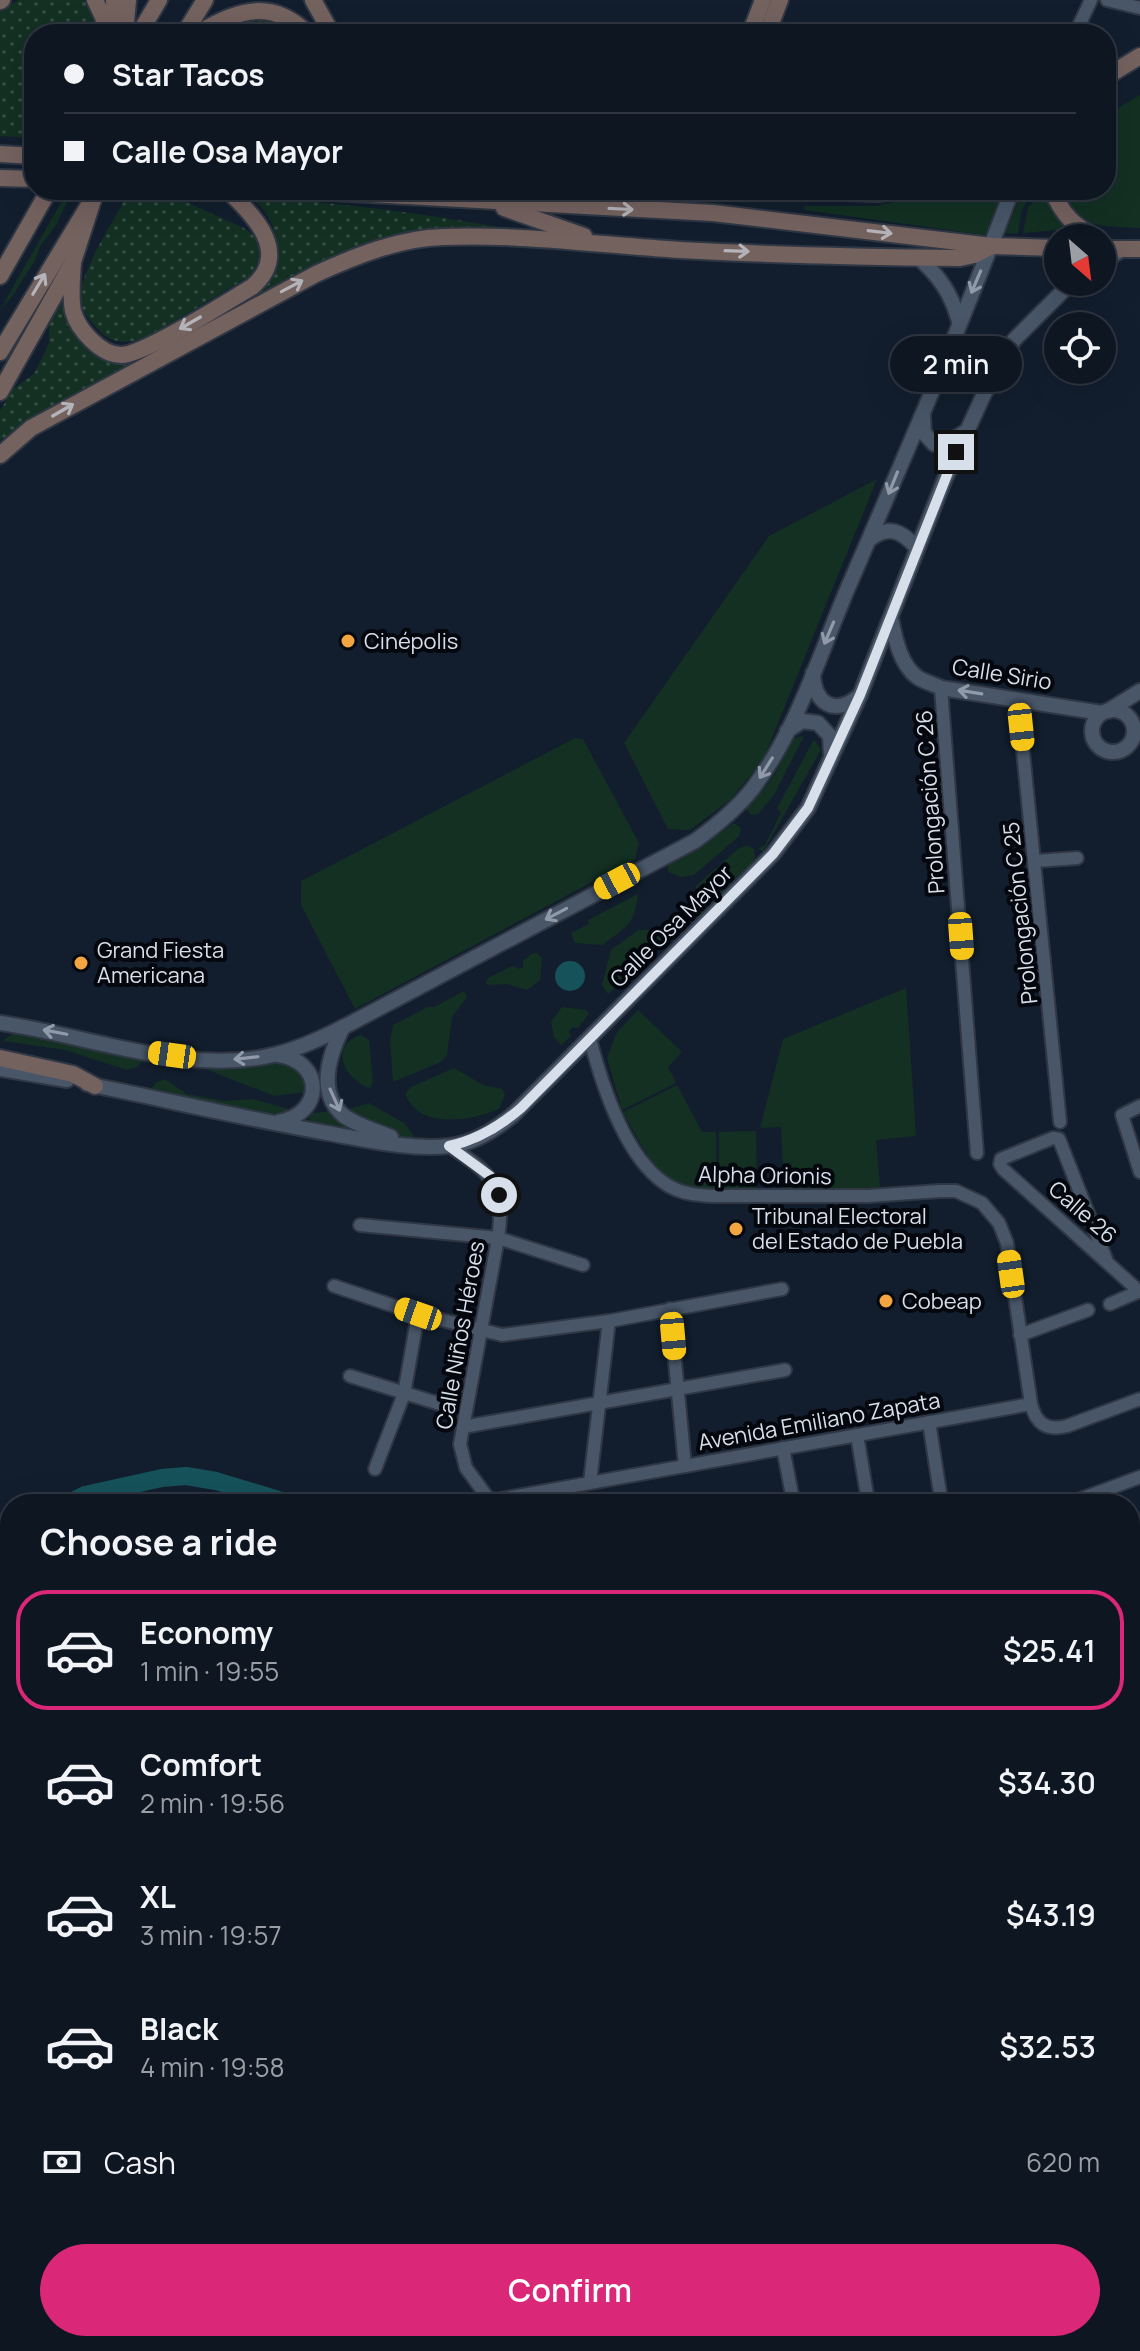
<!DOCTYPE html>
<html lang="en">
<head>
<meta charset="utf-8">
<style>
  :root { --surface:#0e1622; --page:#1c232f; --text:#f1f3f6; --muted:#9b9fa5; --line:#2e3540; --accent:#db2777 }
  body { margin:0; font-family:Manrope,sans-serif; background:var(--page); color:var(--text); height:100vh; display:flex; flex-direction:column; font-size:30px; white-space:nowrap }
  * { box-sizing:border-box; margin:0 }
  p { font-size:26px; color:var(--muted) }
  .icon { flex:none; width:44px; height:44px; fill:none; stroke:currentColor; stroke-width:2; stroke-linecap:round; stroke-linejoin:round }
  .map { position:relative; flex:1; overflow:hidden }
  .sheet { position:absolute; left:0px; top:1494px; width:1140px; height:858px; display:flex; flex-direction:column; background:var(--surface); border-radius:32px 32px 0 0; box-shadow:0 8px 32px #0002,0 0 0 2px var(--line) }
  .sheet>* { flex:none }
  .banner { position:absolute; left:24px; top:24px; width:1092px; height:176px; border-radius:32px; box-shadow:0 8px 32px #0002,0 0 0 2px var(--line); display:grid; align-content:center; height:176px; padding:0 40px; background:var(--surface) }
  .needle { width:52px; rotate:152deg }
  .controls { position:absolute; left:1044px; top:224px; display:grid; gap:16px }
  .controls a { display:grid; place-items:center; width:72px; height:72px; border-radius:50%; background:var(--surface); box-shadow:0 8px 32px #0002,0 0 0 2px var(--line); font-size:40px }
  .end { position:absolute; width:36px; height:36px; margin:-18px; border:10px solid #d7dfea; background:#111; box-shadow:0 0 0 4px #111 }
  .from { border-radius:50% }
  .bubble { position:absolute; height:56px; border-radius:28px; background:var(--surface); box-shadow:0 8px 32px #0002,0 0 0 2px var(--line); font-size:26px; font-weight:600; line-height:56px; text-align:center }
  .car { position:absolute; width:24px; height:48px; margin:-24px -12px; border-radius:10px; box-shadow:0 0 6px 2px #0007; background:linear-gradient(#f5c518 24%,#345 0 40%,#f5c518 0 76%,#345 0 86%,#f5c518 0) }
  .banner b { display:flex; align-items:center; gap:28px; height:76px; font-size:30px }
  .banner b+b { border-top:2px solid var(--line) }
  .banner i { width:20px; height:20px; background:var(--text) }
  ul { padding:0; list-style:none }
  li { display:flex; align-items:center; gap:24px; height:120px; margin:0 16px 12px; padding:0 24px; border:4px solid transparent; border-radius:32px }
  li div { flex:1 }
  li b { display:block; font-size:30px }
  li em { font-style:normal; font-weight:600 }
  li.current { border-color:var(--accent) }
  li>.icon { width:72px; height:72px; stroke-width:1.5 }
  h2 { padding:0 40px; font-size:36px; line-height:96px }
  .pay { display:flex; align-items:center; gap:20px; height:88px; padding:0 40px; font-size:30px }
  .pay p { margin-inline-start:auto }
  .action { display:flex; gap:16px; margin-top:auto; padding:16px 40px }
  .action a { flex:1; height:92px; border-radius:48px; background:var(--accent); color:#fff; font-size:32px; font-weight:600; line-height:92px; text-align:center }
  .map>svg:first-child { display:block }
  .grass { fill:#133023 }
  .park { fill:url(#park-dots) }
  .water { fill:#16525a }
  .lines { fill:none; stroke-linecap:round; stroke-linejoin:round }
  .river { stroke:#16525a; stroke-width:18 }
  .minor-casing { stroke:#303744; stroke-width:16 }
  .tertiary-casing { stroke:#303744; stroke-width:18 }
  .secondary-casing { stroke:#303744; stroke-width:20 }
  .minor { stroke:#485668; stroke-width:12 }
  .tertiary { stroke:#485668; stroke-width:14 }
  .secondary { stroke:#74625f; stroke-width:16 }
  .oneway { stroke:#b4b3b9 }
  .oneway2 { stroke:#909aa9 }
  .route { stroke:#d7dfea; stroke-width:10 }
  .poi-dot { fill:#f2a541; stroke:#04080e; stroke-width:3 }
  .labels { text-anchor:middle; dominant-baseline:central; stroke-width:8; stroke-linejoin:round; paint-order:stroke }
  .poi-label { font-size:22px; fill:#d7dfea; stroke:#04080e; text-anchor:start }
  .street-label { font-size:22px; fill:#d7dfea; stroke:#04080e }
</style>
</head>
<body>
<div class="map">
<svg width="1140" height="2351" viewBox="0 0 1140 2351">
  <defs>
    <pattern id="park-dots" width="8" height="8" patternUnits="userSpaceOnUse" patternTransform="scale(2)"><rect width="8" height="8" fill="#133023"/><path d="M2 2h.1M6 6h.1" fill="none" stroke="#354e43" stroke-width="1.8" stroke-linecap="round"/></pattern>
  </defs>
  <rect width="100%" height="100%" fill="#121e2e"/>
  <!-- grass -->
  <g class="grass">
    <path d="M1140,95V228C1104,226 1074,230 1061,190H1106V115Z"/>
    <polygon points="68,190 73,190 56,225 40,246 36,259 11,298 0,310"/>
    <polygon points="951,190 1005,190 985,235 805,210 804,206 875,206"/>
    <polygon points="1023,190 1032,190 1021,213 1018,234 1005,233"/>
    <polygon points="1046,190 1070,229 1023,233 1028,207"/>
    <polygon points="877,479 763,760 730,800 690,830 668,829 624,743 769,536"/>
    <polygon points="804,736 774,795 758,814 751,815 746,809 772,779 794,738"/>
    <polygon points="575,738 583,739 639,843 635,859 355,1009 301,905 301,881"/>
    <polygon points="814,739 821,750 763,852 758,848 765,845 781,813 777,808"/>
    <polygon points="734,823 741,828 739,836 694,875 681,877 668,872 668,863 705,843"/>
    <polygon points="747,845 754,849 755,859 699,918 693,919 690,914 695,907 696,886 739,848"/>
    <path d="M638,894C634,926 627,926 602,945L575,943L571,933L589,924L588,920Z"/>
    <polygon points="638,930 663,930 665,939 608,994 602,985 611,950"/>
    <polygon points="533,953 537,953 542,958 540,980 527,990 507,984 489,985 486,983 488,978 512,966 520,969 523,967 523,960"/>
    <polygon points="906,988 916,1136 876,1140 880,1188 784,1190 781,1127 760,1128 783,1039"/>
    <polygon points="464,991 467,997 452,1017 447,1055 441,1062 393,1082 390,1041 393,1025 428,1007 434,1007"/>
    <polygon points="562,1007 586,1010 589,1014 578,1028 573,1027 569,1031 571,1036 561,1045 554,1037 551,1022"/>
    <polygon points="638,1010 682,1052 668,1067 676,1083 622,1110 607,1058 617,1032"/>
    <polygon points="14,1033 145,1058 137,1067 127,1070 65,1050 4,1041 4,1039"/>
    <path d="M361,1035L369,1040L373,1081L370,1088C345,1081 327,1045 361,1035Z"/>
    <polygon points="289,1060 306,1079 306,1092 274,1096 203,1068 254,1066"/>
    <path d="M454,1068L483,1085L502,1089L505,1095L499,1109C471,1121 419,1130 405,1094L411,1087Z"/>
    <polygon points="165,1079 187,1094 225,1101 252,1099 296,1111 281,1118 147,1092 157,1082"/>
    <path d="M677,1085L702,1132H716L717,1189C658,1189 648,1157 623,1112Z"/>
    <polygon points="369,1103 404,1123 418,1142 307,1122 312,1113 345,1110"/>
    <polygon points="756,1131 757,1189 719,1189 719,1132"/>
  </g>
  <!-- park -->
  <g class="park">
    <polygon points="19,0 84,0 98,24 97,34 34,34 34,138 0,136 0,11"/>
    <polygon points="267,10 300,34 223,34 229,23"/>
    <path d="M126,197L184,201L244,228L260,241L262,255L250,276L144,339C122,344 109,343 95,326C90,320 83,312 81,305C74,280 114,221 126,197Z"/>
    <path d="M250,198C350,201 448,218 547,235L395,238L337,254L68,398L0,440V411L13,389L34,374L49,343V324L63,298C68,332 81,349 113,361L274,268C282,243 273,212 250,198Z"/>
  </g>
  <!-- water -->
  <circle class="water" cx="570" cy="976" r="15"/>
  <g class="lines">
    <!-- river -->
    <g class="river">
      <polyline points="67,1504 85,1495 162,1478 186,1476 216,1481 292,1504"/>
      <polyline points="0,1544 10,1537"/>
      <polyline points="1130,1637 1140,1653"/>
    </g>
    <!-- minor casing -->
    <g class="minor-casing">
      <g id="minor">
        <polyline points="1107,0 1140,8"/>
        <polyline points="1075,34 1091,0"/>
        <polyline points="941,688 977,1153"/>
        <polyline points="1018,701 1060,1122"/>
        <polyline points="1036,861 1077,858"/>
        <path d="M590,1039C602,1085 626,1161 669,1186C683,1194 697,1195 712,1196H868L940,1191H956L982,1203L999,1223L1007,1243L1031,1404C1036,1424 1047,1431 1067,1426L1140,1399"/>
        <polyline points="1140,1106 1122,1115 1140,1172"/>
        <path d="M449,1146C491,1173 506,1185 498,1238L460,1444L466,1468L488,1498L495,1500L1031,1404"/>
        <polyline points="360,1225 498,1238 583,1265"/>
        <polyline points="1106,1259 1059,1139 1053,1138 1001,1159 1000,1164 1003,1169 1140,1292"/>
        <polyline points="334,1286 418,1314 502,1335 609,1321 782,1289"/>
        <polyline points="1110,1304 1140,1291"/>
        <polyline points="670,1309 685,1466"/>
        <polyline points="1020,1335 1088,1310"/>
        <polyline points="350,1376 440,1404"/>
        <polyline points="929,1422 941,1499"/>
        <polyline points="463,1427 785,1370"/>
        <polyline points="857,1435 867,1495"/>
        <polyline points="783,1448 793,1500"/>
        <polyline points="375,1469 404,1394 418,1314"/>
        <polyline points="590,1482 609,1321"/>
        <polyline points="1067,1504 1140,1477"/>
        <polyline points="1130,1564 1140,1560"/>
        <polyline points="0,1760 10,1754"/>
        <polyline points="0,1865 10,1865"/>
        <polyline points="1130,1888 1140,1894"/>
        <polyline points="1140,1958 1140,1977"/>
        <polyline points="1130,2180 1140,2180"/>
        <polyline points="973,2342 973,2351"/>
        <polyline points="540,2345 540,2351"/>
        <polyline points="93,2351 93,2342"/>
        <polyline points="385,2351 385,2342"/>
        <polyline points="466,2351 466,2342"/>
        <polyline points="627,2351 627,2342"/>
        <polyline points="711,2351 711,2342"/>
        <polyline points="794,2351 795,2342"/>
        <polyline points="882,2351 882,2342"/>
      </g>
    </g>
    <!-- tertiary casing -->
    <g class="tertiary-casing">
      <g id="tertiary">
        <path d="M918,257C940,277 951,293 959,321"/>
        <polyline points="1102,262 1123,249"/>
        <polyline points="923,416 924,433 934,444 946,445 965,432"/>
        <path d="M869,540C888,524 902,531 917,548"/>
        <path d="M891,618C895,638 900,664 917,677C924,682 934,684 941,688L1102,713"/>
        <path d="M813,673C814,703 834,717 859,696"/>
        <circle cx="1113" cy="731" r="21"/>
        <polyline points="1108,711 1140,691"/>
        <polyline points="787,731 802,721 818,723 830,736 831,754"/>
        <path d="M0,1023C87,1035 190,1077 277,1054C304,1047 330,1034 355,1021L695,841C717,825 737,809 753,788C797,730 819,656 847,590C904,458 962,325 1012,190"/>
        <path d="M343,1027C330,1053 316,1093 344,1116C358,1126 375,1130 391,1137"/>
        <path d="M278,1055C324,1061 325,1114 278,1122"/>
        <polyline points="0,1069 67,1080"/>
        <path d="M87,1084C167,1100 247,1119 327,1133C366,1140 409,1150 449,1146C473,1144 496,1129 514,1114L773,854L808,808L860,695L944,481L985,392L1014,340L1072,282"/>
      </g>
    </g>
    <!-- secondary casing -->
    <g class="secondary-casing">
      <g id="secondary">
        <polyline points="95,0 103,17 106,34"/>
        <polyline points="114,0 115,34"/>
        <polyline points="313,0 332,34"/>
        <polyline points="0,1 2,0"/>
        <polyline points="125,34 128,0"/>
        <polyline points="139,34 159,0"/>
        <polyline points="184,34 205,0"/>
        <path d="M197,34C240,7 274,0 308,34"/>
        <polyline points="750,34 763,0"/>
        <polyline points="767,34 780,0"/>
        <polyline points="1106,77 1140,56"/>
        <polyline points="0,154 34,156"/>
        <polyline points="0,178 34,179"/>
        <polyline points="297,190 713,213 992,246 1058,248"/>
        <polyline points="785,190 878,193 897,190"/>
        <path d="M1052,190C1062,214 1074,227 1098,238"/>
        <polyline points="504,208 584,236"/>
        <polyline points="1102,249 1140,249"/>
        <path d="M73,262C72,278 70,295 73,311C78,330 101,355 121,355C144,355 228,301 252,287C291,253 255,216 227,190"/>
        <polyline points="0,276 49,190"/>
        <polyline points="0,352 98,190"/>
        <polyline points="0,392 73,262 93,200"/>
        <path d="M0,455L31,428L316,274C355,256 400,238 443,237C522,234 602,245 680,250C773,255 867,257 960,258L974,255L992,246"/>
        <polyline points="0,1058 73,1074 95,1086"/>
        <polyline points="0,2214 10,2217"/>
        <polyline points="0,2228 10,2231"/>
        <polyline points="0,2241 10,2244"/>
        <polyline points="1130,2273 1140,2273"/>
        <polyline points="1130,2294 1140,2294"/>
      </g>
    </g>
    <!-- minor -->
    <use href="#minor" class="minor"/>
    <!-- tertiary -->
    <use href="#tertiary" class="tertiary"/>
    <!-- secondary -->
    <use href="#secondary" class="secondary"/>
  </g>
  <!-- one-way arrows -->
  <defs><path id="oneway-shaft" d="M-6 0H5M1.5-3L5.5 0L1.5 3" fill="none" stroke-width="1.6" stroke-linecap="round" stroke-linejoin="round" transform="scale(2)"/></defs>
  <g class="oneway">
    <use href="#oneway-shaft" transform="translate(621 209) rotate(3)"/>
    <use href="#oneway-shaft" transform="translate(880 232) rotate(7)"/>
    <use href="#oneway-shaft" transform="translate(737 251) rotate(2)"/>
    <use href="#oneway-shaft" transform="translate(39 284) rotate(-59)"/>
    <use href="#oneway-shaft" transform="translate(292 286) rotate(-28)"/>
    <use href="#oneway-shaft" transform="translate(190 323) rotate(150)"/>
    <use href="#oneway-shaft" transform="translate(63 410) rotate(-30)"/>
  </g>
  <g class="oneway2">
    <use href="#oneway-shaft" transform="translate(976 282) rotate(113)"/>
    <use href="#oneway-shaft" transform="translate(893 483) rotate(112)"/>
    <use href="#oneway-shaft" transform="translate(829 633) rotate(113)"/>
    <use href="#oneway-shaft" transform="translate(970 692) rotate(-171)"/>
    <use href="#oneway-shaft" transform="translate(766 768) rotate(122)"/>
    <use href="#oneway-shaft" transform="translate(556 914) rotate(152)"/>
    <use href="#oneway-shaft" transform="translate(55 1032) rotate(-169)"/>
    <use href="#oneway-shaft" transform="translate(246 1058) rotate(174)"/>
    <use href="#oneway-shaft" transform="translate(335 1100) rotate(66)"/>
  </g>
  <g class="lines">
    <!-- route -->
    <path class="route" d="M499,1195L490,1176L449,1146C477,1140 499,1127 521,1108L773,854L808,808L860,695L956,452"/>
  </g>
  <!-- markers -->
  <g class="poi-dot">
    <circle cx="348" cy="641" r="8"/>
    <circle cx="81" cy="963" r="8"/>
    <circle cx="736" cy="1229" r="8"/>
    <circle cx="886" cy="1301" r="8"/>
  </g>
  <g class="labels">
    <!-- poi labels -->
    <g class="poi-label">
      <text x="364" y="641">Cinépolis</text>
      <text x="97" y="950">Grand Fiesta<tspan x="97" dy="25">Americana</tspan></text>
      <text x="752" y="1216">Tribunal Electoral<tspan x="752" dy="25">del Estado de Puebla</tspan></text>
      <text x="902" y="1301">Cobeap</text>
    </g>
    <!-- street labels -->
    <g class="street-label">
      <text transform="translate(1002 674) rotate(9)">Calle Sirio</text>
      <text transform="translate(930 802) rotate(-94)">Prolongación C 26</text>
      <text transform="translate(1020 913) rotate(-96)">Prolongación C 25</text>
      <text transform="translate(671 926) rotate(-45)">Calle Osa Mayor</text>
      <text transform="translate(765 1175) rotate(1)">Alpha Orionis</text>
      <text transform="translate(1083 1212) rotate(41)">Calle 26</text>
      <text transform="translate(460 1335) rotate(-80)">Calle Niños Héroes</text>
      <text transform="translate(819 1421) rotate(-10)">Avenida Emiliano Zapata</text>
    </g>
  </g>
</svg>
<div class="controls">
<a><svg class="needle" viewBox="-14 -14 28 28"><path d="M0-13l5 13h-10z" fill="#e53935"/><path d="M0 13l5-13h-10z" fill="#9b9fa5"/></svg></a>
<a><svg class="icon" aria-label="locate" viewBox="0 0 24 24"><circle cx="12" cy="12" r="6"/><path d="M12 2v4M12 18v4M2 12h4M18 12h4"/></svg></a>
</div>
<i class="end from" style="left:499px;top:1195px"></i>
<i class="end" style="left:956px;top:452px"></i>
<div class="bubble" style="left:890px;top:336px;width:132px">2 min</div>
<i class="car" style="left:1021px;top:727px;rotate:174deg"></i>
<i class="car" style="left:617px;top:881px;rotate:242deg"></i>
<i class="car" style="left:961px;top:936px;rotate:176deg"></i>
<i class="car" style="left:172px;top:1055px;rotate:278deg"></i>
<i class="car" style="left:1011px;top:1274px;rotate:352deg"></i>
<i class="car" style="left:418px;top:1314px;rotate:289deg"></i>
<i class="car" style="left:673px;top:1336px;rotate:175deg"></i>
<div class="banner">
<b><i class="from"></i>Star Tacos</b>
<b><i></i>Calle Osa Mayor</b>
</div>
<section class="sheet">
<h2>Choose a ride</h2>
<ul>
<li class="current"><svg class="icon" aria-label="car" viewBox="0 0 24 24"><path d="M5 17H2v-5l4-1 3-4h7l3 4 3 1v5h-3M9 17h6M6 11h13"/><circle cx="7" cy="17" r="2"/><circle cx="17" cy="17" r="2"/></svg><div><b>Economy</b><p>1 min · 19:55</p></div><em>$25.41</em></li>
<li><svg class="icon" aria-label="car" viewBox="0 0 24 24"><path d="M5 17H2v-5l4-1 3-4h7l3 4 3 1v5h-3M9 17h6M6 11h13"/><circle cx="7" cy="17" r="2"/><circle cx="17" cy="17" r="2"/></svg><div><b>Comfort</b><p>2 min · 19:56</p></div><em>$34.30</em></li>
<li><svg class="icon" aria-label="car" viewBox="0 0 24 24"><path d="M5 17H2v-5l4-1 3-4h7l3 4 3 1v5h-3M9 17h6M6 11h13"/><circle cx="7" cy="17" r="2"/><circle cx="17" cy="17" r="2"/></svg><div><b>XL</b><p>3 min · 19:57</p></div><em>$43.19</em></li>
<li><svg class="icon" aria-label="car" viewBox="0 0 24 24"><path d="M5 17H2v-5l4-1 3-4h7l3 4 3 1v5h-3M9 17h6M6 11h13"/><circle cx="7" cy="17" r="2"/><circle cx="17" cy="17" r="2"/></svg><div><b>Black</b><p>4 min · 19:58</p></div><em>$32.53</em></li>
</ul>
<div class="pay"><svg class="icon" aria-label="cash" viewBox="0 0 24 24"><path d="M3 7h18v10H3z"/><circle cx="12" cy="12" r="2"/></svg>Cash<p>620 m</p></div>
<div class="action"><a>Confirm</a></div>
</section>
</div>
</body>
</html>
